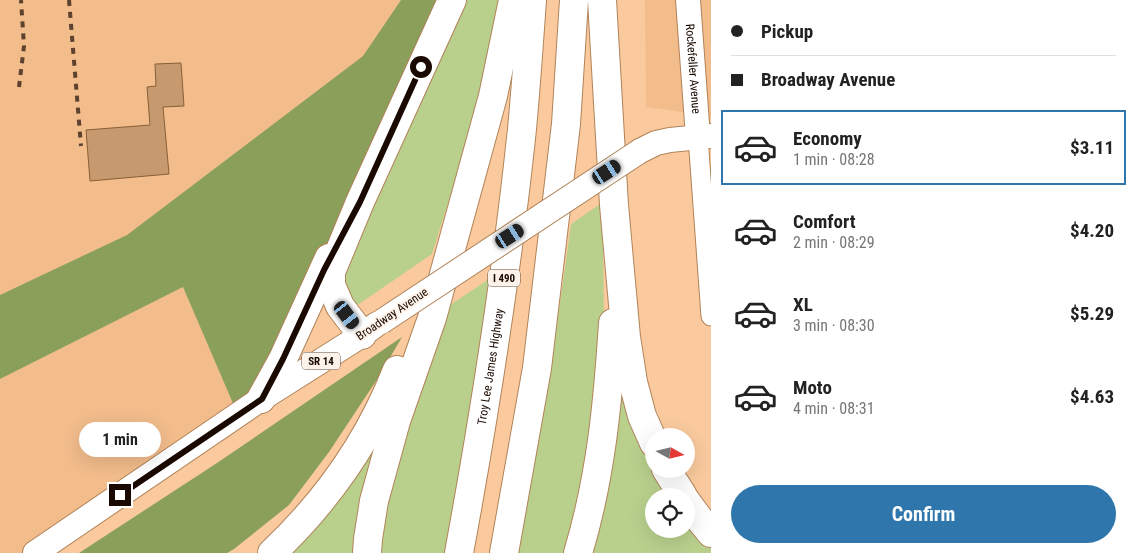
<!DOCTYPE html>
<html lang="en">
<head>
<meta charset="utf-8">
<style>
  :root { --surface:#fff; --page:#f6f6f6; --text:#222; --muted:#767676; --line:#e0e0e0; --accent:#2e76ab }
  body { margin:0; font-family:"Roboto Condensed",sans-serif; background:var(--page); color:var(--text); height:100vh; display:flex; flex-direction:column; font-size:19px; white-space:nowrap }
  * { box-sizing:border-box; margin:0 }
  p { font-size:16px; color:var(--muted) }
  .icon { flex:none; width:28px; height:28px; fill:none; stroke:currentColor; stroke-width:2; stroke-linecap:round; stroke-linejoin:round }
  .map { position:relative; flex:1; overflow:hidden }
  .drawer { display:flex; flex-direction:column; background:var(--surface); width:425px }
  .drawer>* { flex:none }
  .hud { display:grid; align-content:center; height:110px; padding:0 20px; background:var(--surface) }
  .needle { width:32px; rotate:98deg }
  .tools { position:absolute; left:645px; top:428px; display:grid; gap:10px }
  .tools a { display:grid; place-items:center; width:50px; height:50px; border-radius:50%; background:var(--surface); box-shadow:0 5px 20px #0002; font-size:25px }
  .end { position:absolute; width:22px; height:22px; margin:-11px; border:6px solid #1a0900; background:#fff; box-shadow:0 0 0 2px #fff }
  .from { border-radius:50% }
  .bubble { position:absolute; height:35px; border-radius:18px; background:var(--surface); box-shadow:0 5px 20px #0002; font-size:16px; font-weight:700; line-height:35px; text-align:center }
  .car { position:absolute; width:15px; height:30px; margin:-15px -8px; border-radius:6px; box-shadow:0 0 4px 1px #0007; background:linear-gradient(#222 24%,#8ab4d8 0 40%,#222 0 76%,#8ab4d8 0 86%,#222 0) }
  .hud b { display:flex; align-items:center; gap:18px; height:48px; font-size:19px }
  .hud b+b { border-top:1px solid var(--line) }
  .hud i { width:12px; height:12px; background:var(--text) }
  ul { padding:0; list-style:none }
  li { display:flex; align-items:center; gap:15px; height:75px; margin:0 10px 8px; padding:0 10px; border:2px solid transparent; border-radius:0px }
  li div { flex:1 }
  li b { display:block; font-size:19px }
  li em { font-style:normal; font-weight:700 }
  li.current { border-color:var(--accent) }
  li>.icon { width:45px; height:45px; stroke-width:1.5 }
  .action { display:flex; gap:10px; margin-top:auto; padding:10px 20px }
  .action a { flex:1; height:58px; border-radius:30px; background:var(--accent); color:#fff; font-size:20px; font-weight:700; line-height:58px; text-align:center }
  main { display:flex; flex:1; min-height:0 }
  .map>svg:first-child { display:block }
  .built { fill:#f2bc8b }
  .green { fill:#b9d08d }
  .forest { fill:#899f5a }
  .building { fill:#c6996e; stroke:#895f36 }
  .lines { fill:none; stroke-linecap:round; stroke-linejoin:round }
  .minor-casing { stroke:#b08359; stroke-width:21 }
  .major-casing { stroke:#b08359; stroke-width:26 }
  .highway-casing { stroke:#b08359; stroke-width:30 }
  .minor { stroke:#fff; stroke-width:19 }
  .major { stroke:#fff; stroke-width:24 }
  .highway { stroke:#fff; stroke-width:28 }
  .rail { stroke:#5c422f; stroke-width:4; stroke-dasharray:6 6; stroke-linecap:butt }
  .major-bridge-casing { stroke:#b08359; stroke-width:26; stroke-linecap:butt }
  .major-bridge { stroke:#fff; stroke-width:24 }
  .route { stroke:#1a0900; stroke-width:6 }
  .labels { text-anchor:middle; dominant-baseline:central; stroke-width:4; stroke-linejoin:round; paint-order:stroke }
  .shield { fill:#fdf3ea; stroke:#5e4f46; stroke-width:1 }
  .shield-label { font-size:11px; font-weight:bold; fill:#1a0900 }
  .street-label { font-size:12px; fill:#1a0900; stroke:#fdf3ea }
</style>
</head>
<body>
<main>
<div class="map">
<svg width="711" height="553" viewBox="0 0 711 553">
  <rect width="100%" height="100%" fill="#faca9e"/>
  <!-- built -->
  <g class="built">
    <polygon points="0,0 401,0 363,56 127,235 0,295"/>
    <polygon points="645,0 711,0 711,120 710,116 646,107"/>
    <polygon points="183,287 238,415 35,553 0,553 0,379"/>
  </g>
  <!-- green -->
  <g class="green">
    <polygon points="463,0 502,0 485,86 432,254 356,306 347,301 338,268"/>
    <polygon points="600,204 603,236 604,323 593,446 567,553 517,553 553,353 571,224"/>
    <polygon points="501,271 455,553 380,553 384,519 392,475 447,307"/>
    <polygon points="618,389 628,391 640,432 651,462 672,496 654,496 654,529 686,529 686,517 711,545 711,553 590,553"/>
    <polygon points="381,436 358,553 286,553"/>
  </g>
  <!-- forest -->
  <g class="forest">
    <polygon points="401,0 452,0 360,202 238,415 183,287 0,379 0,295 127,235 363,56"/>
    <polygon points="402,337 378,378 329,452 289,505 234,549 227,553 79,553 217,463"/>
  </g>
  <!-- building -->
  <polygon class="building" points="181,63 184,106 163,107 169,174 90,181 86,130 150,125 147,87 156,86 155,64"/>
  <g class="lines">
    <!-- minor casing -->
    <g class="minor-casing">
      <polyline id="minor" points="698,137 711,316"/>
    </g>
    <!-- major casing -->
    <g class="major-casing">
      <g id="major">
        <path id="s1" d="M688,0L698,137"/>
        <polyline points="640,151 656,143 670,140 711,136"/>
        <polyline points="35,553 261,399 362,335 377,324"/>
      </g>
    </g>
    <!-- highway casing -->
    <g class="highway-casing">
      <g id="highway">
        <polyline points="602,0 614,205 626,337 633,382 642,416 654,443"/>
        <polyline points="362,335 340,306 331,285 331,272 360,202 452,0"/>
        <polyline points="261,399 283,359 329,258"/>
        <polyline points="666,469 683,496"/>
        <polyline points="686,501 697,516 711,533"/>
        <path d="M272,553C327,501 369,442 397,370"/>
        <polyline points="367,553 368,539 374,501 396,421 432,318 468,187 493,96 513,0"/>
        <path id="s2" d="M459,553C485,412 507,271 522,129C526,86 529,43 532,0"/>
        <polyline points="504,553 537,368 566,124 574,0"/>
        <path d="M578,553C601,477 608,401 613,323"/>
      </g>
    </g>
    <!-- minor -->
    <use href="#minor" class="minor"/>
    <!-- major -->
    <use href="#major" class="major"/>
    <!-- highway -->
    <use href="#highway" class="highway"/>
    <!-- rail -->
    <g class="rail">
      <polyline points="69,0 81,146"/>
      <polyline points="19,87 24,46 21,0"/>
    </g>
    <!-- major-bridge casing -->
    <g class="major-bridge-casing">
      <polyline id="major-bridge" points="381,322 640,151"/>
    </g>
    <!-- major-bridge -->
    <use href="#major-bridge" class="major-bridge"/>
  </g>
  <g class="lines">
    <!-- route -->
    <polyline class="route" points="120,495 262,399 283,359 324,270 360,202 421,67"/>
  </g>
  <g class="labels">
    <!-- shield labels -->
    <g class="shield">
      <rect x="488" y="269.5" width="32" height="17" rx="4"/>
      <rect x="302" y="352.5" width="38" height="17" rx="4"/>
    </g>
    <g class="shield-label">
      <text x="504" y="278">I 490</text>
      <text x="321" y="361">SR 14</text>
    </g>
    <!-- street labels -->
    <g class="street-label">
      <text stroke="none"><textPath href="#s1" startOffset="69">Rockefeller Avenue</textPath></text>
      <text transform="translate(392 314) rotate(-34)">Broadway Avenue</text>
      <text stroke="none"><textPath href="#s2" startOffset="189">Troy Lee James Highway</textPath></text>
    </g>
  </g>
</svg>
<div class="tools">
<a><svg class="needle" viewBox="-14 -14 28 28"><path d="M0-13l5 13h-10z" fill="#e53935"/><path d="M0 13l5-13h-10z" fill="#767676"/></svg></a>
<a><svg class="icon" aria-label="locate" viewBox="0 0 24 24"><circle cx="12" cy="12" r="6"/><path d="M12 2v4M12 18v4M2 12h4M18 12h4"/></svg></a>
</div>
<i class="end from" style="left:421px;top:67px"></i>
<i class="end" style="left:120px;top:495px"></i>
<div class="bubble" style="left:79px;top:422px;width:82px">1 min</div>
<i class="car" style="left:607px;top:172px;rotate:57deg"></i>
<i class="car" style="left:510px;top:236px;rotate:57deg"></i>
<i class="car" style="left:347px;top:315px;rotate:143deg"></i>
</div>
<section class="drawer">
<div class="hud">
<b><i class="from"></i>Pickup</b>
<b><i></i>Broadway Avenue</b>
</div>
<ul>
<li class="current"><svg class="icon" aria-label="car" viewBox="0 0 24 24"><path d="M5 17H2v-5l4-1 3-4h7l3 4 3 1v5h-3M9 17h6M6 11h13"/><circle cx="7" cy="17" r="2"/><circle cx="17" cy="17" r="2"/></svg><div><b>Economy</b><p>1 min · 08:28</p></div><em>$3.11</em></li>
<li><svg class="icon" aria-label="car" viewBox="0 0 24 24"><path d="M5 17H2v-5l4-1 3-4h7l3 4 3 1v5h-3M9 17h6M6 11h13"/><circle cx="7" cy="17" r="2"/><circle cx="17" cy="17" r="2"/></svg><div><b>Comfort</b><p>2 min · 08:29</p></div><em>$4.20</em></li>
<li><svg class="icon" aria-label="car" viewBox="0 0 24 24"><path d="M5 17H2v-5l4-1 3-4h7l3 4 3 1v5h-3M9 17h6M6 11h13"/><circle cx="7" cy="17" r="2"/><circle cx="17" cy="17" r="2"/></svg><div><b>XL</b><p>3 min · 08:30</p></div><em>$5.29</em></li>
<li><svg class="icon" aria-label="car" viewBox="0 0 24 24"><path d="M5 17H2v-5l4-1 3-4h7l3 4 3 1v5h-3M9 17h6M6 11h13"/><circle cx="7" cy="17" r="2"/><circle cx="17" cy="17" r="2"/></svg><div><b>Moto</b><p>4 min · 08:31</p></div><em>$4.63</em></li>
</ul>
<div class="action"><a>Confirm</a></div>
</section>
</main>
</body>
</html>
